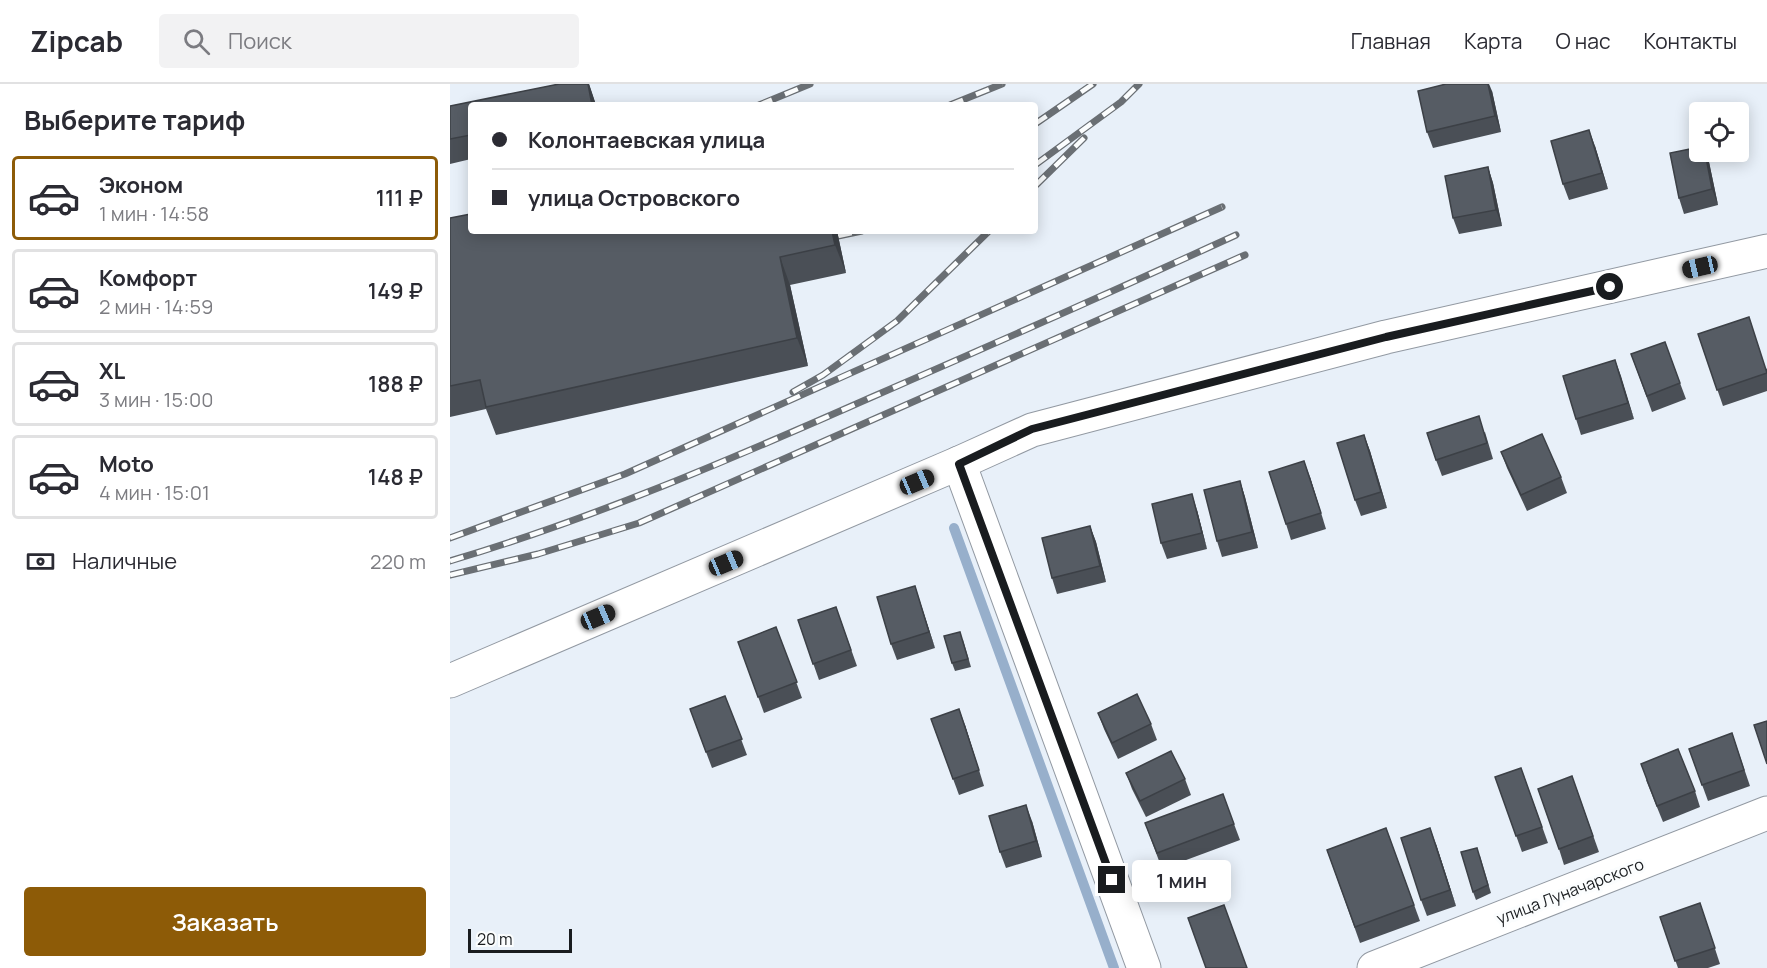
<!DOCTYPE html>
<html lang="ru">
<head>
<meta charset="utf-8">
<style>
  :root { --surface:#fff; --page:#f2f2f3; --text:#2b2b33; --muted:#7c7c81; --line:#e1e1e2; --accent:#8d5b07 }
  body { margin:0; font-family:Manrope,sans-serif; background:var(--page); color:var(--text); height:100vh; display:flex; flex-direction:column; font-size:22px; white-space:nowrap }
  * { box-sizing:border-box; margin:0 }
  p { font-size:20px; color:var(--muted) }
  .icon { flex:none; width:33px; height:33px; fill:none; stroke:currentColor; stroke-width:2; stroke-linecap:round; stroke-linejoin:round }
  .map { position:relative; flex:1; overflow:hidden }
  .side { display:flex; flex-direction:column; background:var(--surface); width:450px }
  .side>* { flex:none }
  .guide { position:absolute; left:18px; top:18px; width:570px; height:132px; border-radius:6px; box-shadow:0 3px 15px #0003; display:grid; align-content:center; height:132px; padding:0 24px; background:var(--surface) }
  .fabs { position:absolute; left:1239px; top:18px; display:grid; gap:12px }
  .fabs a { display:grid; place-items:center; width:60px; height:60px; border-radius:6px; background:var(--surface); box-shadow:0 3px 15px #0003; font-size:30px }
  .scale { position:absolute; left:18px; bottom:15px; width:104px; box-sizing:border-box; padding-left:6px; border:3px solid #191c1f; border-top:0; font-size:16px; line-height:21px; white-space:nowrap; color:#191c1f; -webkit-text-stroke:4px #fbfdfe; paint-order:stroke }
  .end { position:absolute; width:27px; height:27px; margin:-14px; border:8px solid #191c1f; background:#fff; box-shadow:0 0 0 3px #fff }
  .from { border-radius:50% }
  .bubble { position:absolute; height:42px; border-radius:6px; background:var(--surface); box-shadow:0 3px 15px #0003; font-size:20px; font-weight:600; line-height:42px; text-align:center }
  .car { position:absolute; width:18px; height:36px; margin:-18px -9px; border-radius:8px; box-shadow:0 0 4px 2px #0007; background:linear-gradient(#222 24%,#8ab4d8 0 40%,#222 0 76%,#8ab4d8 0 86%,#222 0) }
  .guide b { display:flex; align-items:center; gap:21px; height:57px; font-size:22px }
  .guide b+b { border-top:2px solid var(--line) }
  .guide i { width:15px; height:15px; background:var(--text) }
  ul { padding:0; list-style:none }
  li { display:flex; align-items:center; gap:18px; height:84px; margin:0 12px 9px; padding:0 12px; border:3px solid var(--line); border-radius:6px }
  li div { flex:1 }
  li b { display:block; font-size:22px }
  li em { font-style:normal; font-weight:600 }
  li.selected { border-color:var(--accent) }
  li>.icon { width:54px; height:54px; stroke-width:1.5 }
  h2 { padding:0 24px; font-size:27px; line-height:72px }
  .pay { display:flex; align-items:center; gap:15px; height:66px; padding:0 24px; font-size:22px }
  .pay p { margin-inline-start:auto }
  .button { display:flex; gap:12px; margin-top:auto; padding:12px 24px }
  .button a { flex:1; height:69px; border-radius:6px; background:var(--accent); color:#fff; font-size:24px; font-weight:600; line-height:69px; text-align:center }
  header { display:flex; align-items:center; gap:36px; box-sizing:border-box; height:84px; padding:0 30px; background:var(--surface); border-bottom:2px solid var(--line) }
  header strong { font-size:28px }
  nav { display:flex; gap:33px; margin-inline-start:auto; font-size:21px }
  .search { width:420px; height:54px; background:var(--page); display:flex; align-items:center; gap:15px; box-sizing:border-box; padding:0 21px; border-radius:6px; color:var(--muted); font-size:22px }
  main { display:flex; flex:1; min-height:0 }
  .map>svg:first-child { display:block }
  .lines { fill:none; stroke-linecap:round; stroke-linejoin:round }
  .stream { stroke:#97afcb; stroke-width:10 }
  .minor-casing { stroke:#9299a2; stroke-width:35 }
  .minor { stroke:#fff; stroke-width:33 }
  .rail-casing { stroke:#6a6f74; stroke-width:7 }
  .rail { stroke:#fbfdfe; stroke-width:4.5; stroke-dasharray:14; stroke-linecap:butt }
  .wall { fill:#4a4f56 }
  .shaded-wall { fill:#3c4046 }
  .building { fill:#565c64; stroke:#3c4046; stroke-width:1.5 }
  .route { stroke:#191c1f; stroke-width:8 }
  .labels { text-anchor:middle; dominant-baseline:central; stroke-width:6; stroke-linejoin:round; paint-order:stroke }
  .street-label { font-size:16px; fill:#191c1f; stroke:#fbfdfe }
</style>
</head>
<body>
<header>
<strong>Zipcab</strong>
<div class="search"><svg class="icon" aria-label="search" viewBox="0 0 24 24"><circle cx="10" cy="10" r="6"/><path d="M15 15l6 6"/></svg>Поиск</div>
<nav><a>Главная</a><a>Карта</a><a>О нас</a><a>Контакты</a></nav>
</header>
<main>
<section class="side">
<h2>Выберите тариф</h2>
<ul>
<li class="selected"><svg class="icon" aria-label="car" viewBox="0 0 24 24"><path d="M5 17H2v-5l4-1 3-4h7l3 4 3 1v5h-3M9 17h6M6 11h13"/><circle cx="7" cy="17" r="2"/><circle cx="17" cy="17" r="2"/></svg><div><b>Эконом</b><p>1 мин · 14:58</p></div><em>111 ₽</em></li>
<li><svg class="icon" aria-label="car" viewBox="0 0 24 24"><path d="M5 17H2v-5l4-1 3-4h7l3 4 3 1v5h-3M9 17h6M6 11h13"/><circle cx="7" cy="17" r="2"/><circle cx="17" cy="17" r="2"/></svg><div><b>Комфорт</b><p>2 мин · 14:59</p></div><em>149 ₽</em></li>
<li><svg class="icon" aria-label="car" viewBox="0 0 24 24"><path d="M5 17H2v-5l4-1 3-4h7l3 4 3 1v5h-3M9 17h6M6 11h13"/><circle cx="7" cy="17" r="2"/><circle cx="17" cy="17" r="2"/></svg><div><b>XL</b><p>3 мин · 15:00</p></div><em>188 ₽</em></li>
<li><svg class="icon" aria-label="car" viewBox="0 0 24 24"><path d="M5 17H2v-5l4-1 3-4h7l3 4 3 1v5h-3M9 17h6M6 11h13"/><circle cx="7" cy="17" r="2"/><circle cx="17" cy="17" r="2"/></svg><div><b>Moto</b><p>4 мин · 15:01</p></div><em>148 ₽</em></li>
</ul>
<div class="pay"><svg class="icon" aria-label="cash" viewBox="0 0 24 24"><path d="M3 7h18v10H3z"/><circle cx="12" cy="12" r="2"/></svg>Наличные<p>220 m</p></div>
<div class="button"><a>Заказать</a></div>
</section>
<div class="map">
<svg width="1317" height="884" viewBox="0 0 1317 884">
  <rect width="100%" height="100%" fill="#e8f0f9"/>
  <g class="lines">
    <!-- stream -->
    <polyline class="stream" points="504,444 664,884"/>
    <!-- minor casing -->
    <g class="minor-casing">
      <g id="minor">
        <polyline points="509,379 694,884"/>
        <polyline points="0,597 509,379 582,346 936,253 1317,167"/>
        <polyline points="924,884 1317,729"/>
      </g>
    </g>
    <!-- minor -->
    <use href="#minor" class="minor"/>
    <!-- rail casing -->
    <g class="rail-casing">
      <g id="rail">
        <polyline points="309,21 360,0"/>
        <polyline points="500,21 552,0"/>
        <polyline points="585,40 643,0"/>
        <polyline points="585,81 671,18 689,0"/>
        <polyline points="585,102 634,54"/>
        <polyline points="388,152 412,147"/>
        <polyline points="343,308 373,291 447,237 539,147"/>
        <polyline points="0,454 175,390 772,123"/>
        <path d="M0,477C145,434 284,374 422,313C544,260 666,206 786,151"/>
        <polyline points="0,491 88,470 189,439 795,171"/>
      </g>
    </g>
    <!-- rail -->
    <use href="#rail" class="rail"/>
  </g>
  <!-- wall -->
  <g class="wall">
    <polygon points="109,0 139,0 146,21 21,21 21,75 0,80 0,22"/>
    <polygon points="1042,7 1051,48 983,64 977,48"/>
    <polygon points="1145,62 1158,105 1119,116 1113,100"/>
    <polygon points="1250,68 1256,68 1259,78 1268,121 1234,130 1229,114"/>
    <polygon points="1038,83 1043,99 1052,142 1009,150 1003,134"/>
    <polygon points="0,134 387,147 396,189 340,201 358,282 46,351 36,325 0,333"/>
    <polygon points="1248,250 1317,285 1317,307 1273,322"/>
    <polygon points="1181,270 1230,299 1236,315 1202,328"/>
    <polygon points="1165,276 1184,335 1131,351 1126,335"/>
    <polygon points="1035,348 1043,375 992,392 986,376"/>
    <polygon points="914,351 920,367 937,424 911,432 905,416"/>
    <polygon points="1051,368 1111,393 1117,409 1077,427 1057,384"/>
    <polygon points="860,393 876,445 841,456 836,440"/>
    <polygon points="790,397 795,413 808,464 772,473 767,457"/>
    <polygon points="747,426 757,465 717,475 711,459"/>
    <polygon points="640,442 646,458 656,498 607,510 602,494"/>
    <polygon points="465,502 485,564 447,576 441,560"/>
    <polygon points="386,523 407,582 369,596 348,536"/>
    <polygon points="326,543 352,614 314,629 288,558"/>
    <polygon points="513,556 521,583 505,587 502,579"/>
    <polygon points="275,612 297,671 262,684 240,625"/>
    <polygon points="648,629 701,640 707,656 668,675 654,645"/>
    <polygon points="481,635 515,641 534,702 509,711"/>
    <polygon points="1282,649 1300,702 1258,717 1239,665"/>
    <polygon points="1071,684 1098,759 1072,768 1045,693"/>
    <polygon points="676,689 735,695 741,711 696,733 682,705"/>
    <polygon points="1122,692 1149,768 1114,781 1109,765"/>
    <polygon points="1196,696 1245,707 1250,723 1213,738"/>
    <polygon points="582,737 592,773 556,784 550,768"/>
    <polygon points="695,739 784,740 790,756 712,785"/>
    <polygon points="936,744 970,837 910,859 877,766"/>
    <polygon points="986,760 1006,822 977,832 971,816"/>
    <polygon points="1030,772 1041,809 1026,816 1023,808"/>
    <polygon points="1250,819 1270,880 1258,884 1228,884 1210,833"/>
  </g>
  <!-- shaded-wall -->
  <g class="shaded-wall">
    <polygon points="138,0 139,0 146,21 142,21"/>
    <polygon points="1038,0 1039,0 1042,7 1051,48 1045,32"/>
    <polygon points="1139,46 1145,62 1158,105 1152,89"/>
    <polygon points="1255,68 1256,68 1259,78 1268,121 1262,105"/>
    <polygon points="1038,83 1043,99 1052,142 1046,126"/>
    <polygon points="382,147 387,147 396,189 385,161"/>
    <polygon points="330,173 340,201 358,282 347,254"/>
    <polygon points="1165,276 1171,292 1184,335 1178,319"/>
    <polygon points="914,351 920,367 937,424 931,408"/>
    <polygon points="854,377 860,393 876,445 871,429"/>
    <polygon points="790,397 795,413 808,464 802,448"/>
    <polygon points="742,410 747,426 757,465 752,449"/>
    <polygon points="640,442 646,458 656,498 650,482"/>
    <polygon points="465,502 470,518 485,564 479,548"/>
    <polygon points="509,625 515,641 534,702 529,686"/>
    <polygon points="576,721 582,737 592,773 586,757"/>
    <polygon points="980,744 986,760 1006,822 1000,806"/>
  </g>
  <!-- building -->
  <g class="building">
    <polygon points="109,0 138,0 142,21 21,21 21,51 0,55 0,22"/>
    <polygon points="996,0 1038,0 1045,32 977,48 968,7"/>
    <polygon points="1139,46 1152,89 1113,100 1101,57"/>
    <polygon points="1250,63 1250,68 1255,68 1262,105 1229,114 1220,69"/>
    <polygon points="1038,83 1046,126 1003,134 995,92"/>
    <polygon points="21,130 21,147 382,147 385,161 330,173 347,254 36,323 30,296 0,302 0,134"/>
    <polygon points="1299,233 1317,289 1267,306 1248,250"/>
    <polygon points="1215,258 1230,299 1197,312 1181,270"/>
    <polygon points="1165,276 1178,319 1126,335 1113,292"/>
    <polygon points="1029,332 1037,359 986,376 977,349"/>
    <polygon points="1092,350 1111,393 1071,411 1051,368"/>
    <polygon points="914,351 931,408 905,416 887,359"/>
    <polygon points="854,377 871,429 836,440 819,388"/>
    <polygon points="790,397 802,448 767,457 754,406"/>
    <polygon points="742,410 752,449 711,459 702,420"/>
    <polygon points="640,442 650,482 602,494 592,454"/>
    <polygon points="465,502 479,548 441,560 427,513"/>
    <polygon points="386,523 401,566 363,580 348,536"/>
    <polygon points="326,543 347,598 308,613 288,558"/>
    <polygon points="510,548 518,575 502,579 494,552"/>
    <polygon points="687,610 701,640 662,659 648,629"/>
    <polygon points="275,612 292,655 256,668 240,625"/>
    <polygon points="509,625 529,686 503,695 481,635"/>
    <polygon points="1317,637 1317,680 1304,641"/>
    <polygon points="1282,649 1294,686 1252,701 1239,665"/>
    <polygon points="1228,665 1245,707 1207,722 1191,680"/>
    <polygon points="721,667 735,695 690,717 676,689"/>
    <polygon points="1071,684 1092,743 1066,752 1045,693"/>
    <polygon points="1122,692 1143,752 1109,765 1088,705"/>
    <polygon points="773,710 784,740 707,769 695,739"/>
    <polygon points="576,721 586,757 550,768 539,732"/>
    <polygon points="936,744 964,821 905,843 877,766"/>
    <polygon points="980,744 1000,806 971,816 951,754"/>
    <polygon points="1027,764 1038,801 1023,808 1011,768"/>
    <polygon points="1250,819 1265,864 1225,877 1210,833"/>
    <polygon points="774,821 797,884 756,884 738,834"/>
  </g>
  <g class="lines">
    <!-- route -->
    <polyline class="route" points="662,796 509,380 582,345 936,253 1160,203"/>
  </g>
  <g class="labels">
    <!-- street labels -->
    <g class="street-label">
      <text transform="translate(1120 807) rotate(-21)">улица Луначарского</text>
    </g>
  </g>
</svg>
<div class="fabs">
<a><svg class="icon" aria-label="locate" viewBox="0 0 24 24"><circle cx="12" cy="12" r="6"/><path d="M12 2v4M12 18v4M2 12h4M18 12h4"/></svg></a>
</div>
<div class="scale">20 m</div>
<i class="end from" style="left:1160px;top:203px"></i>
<i class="end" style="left:662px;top:796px"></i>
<div class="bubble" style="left:682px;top:776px;width:99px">1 мин</div>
<i class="car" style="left:1250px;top:183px;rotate:257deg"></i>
<i class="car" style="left:467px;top:398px;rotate:67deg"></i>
<i class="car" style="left:276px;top:479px;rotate:67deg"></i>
<i class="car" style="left:148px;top:533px;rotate:67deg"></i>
<div class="guide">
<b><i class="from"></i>Колонтаевская улица</b>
<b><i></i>улица Островского</b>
</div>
</div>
</main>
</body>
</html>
